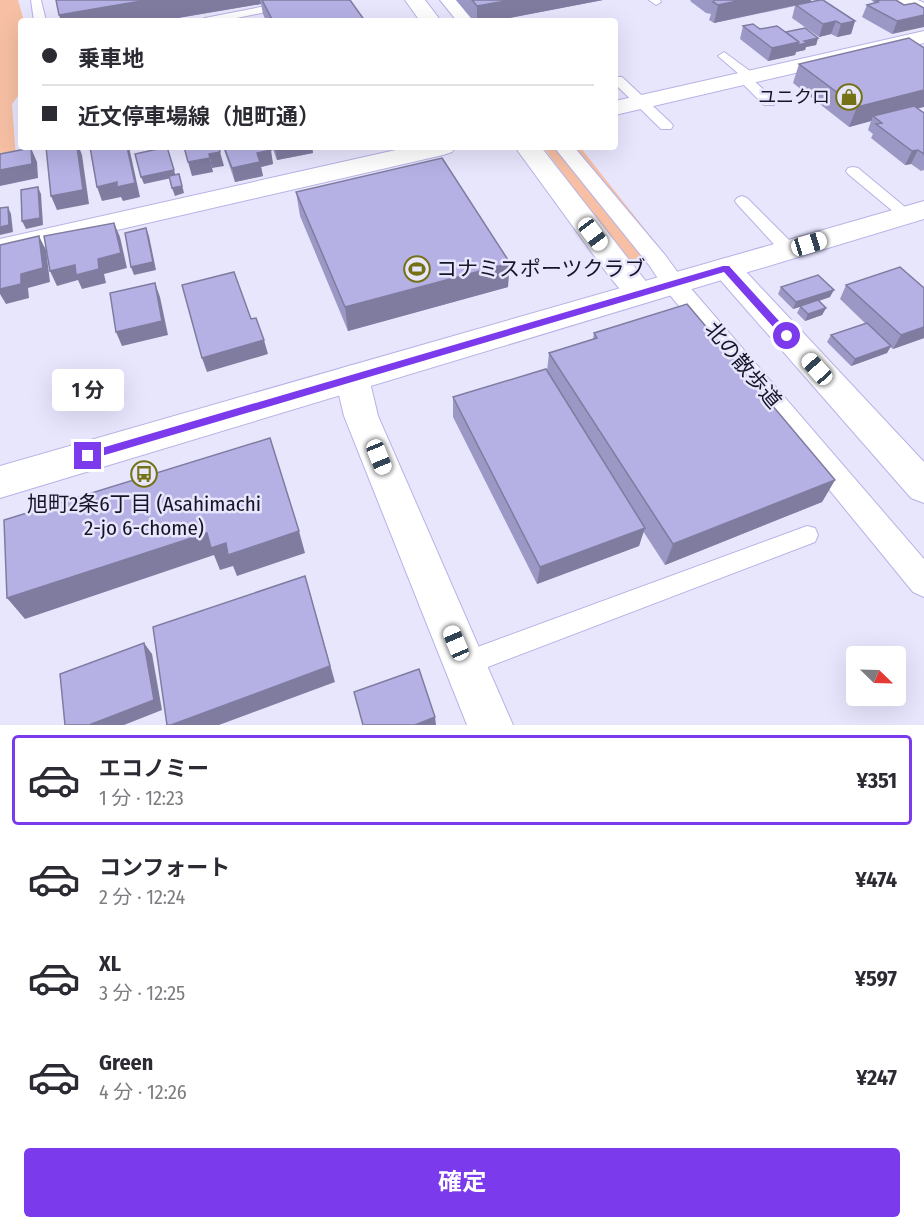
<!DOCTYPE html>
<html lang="ja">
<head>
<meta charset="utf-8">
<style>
  :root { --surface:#fff; --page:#f7f7f7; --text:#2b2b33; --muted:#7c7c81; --line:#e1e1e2; --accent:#7c3aed }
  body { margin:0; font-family:"Fira Sans Condensed","Noto Sans JP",sans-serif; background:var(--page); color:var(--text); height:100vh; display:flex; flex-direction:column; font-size:22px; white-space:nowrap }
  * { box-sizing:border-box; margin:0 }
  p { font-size:20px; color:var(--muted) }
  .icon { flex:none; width:33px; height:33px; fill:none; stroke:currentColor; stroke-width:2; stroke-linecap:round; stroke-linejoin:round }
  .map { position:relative; height:725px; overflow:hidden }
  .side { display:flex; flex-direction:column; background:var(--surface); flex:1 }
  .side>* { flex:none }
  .guide { position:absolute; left:18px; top:18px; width:600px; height:132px; border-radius:6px; box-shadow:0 6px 24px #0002; display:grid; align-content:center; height:132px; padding:0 24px; background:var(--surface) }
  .needle { width:39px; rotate:113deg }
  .controls { position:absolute; left:846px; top:646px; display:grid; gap:12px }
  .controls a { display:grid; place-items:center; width:60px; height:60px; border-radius:6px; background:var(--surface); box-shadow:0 6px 24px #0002; font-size:30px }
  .end { position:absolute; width:27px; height:27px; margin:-14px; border:8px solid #7c3aed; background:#fff; box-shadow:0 0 0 3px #fff }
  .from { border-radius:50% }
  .bubble { position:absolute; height:42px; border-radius:6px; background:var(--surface); box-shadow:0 6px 24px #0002; font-size:20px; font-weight:700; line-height:42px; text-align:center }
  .car { position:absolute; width:18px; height:36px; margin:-18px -9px; border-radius:8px; box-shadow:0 0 4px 2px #0007; background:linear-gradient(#fff 24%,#345 0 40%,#fff 0 76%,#345 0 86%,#fff 0) }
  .guide b { display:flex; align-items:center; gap:21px; height:57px; font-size:22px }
  .guide b+b { border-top:2px solid var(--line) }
  .guide i { width:15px; height:15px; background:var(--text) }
  ul { padding:10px 0 0; list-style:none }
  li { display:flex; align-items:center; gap:18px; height:90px; margin:0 12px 9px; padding:0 12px; border:3px solid transparent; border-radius:6px }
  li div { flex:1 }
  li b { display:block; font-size:22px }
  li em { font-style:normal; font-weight:700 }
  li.selected { border-color:var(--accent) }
  li>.icon { width:54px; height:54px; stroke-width:1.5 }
  .cta { display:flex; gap:12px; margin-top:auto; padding:12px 24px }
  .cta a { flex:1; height:69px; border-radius:6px; background:var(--accent); color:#fff; font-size:24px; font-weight:700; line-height:69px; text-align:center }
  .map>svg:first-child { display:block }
  .green { fill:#f7c0a4 }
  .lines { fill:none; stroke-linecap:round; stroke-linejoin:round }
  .service-casing { stroke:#b6b2e6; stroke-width:2 }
  .pedestrian-casing { stroke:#b6b2e6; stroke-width:2 }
  .minor-casing { stroke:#b6b2e6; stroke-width:2 }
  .secondary-casing { stroke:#b6b2e6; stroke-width:2 }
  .service { fill:#fff; fill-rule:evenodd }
  .pedestrian { fill:#fff; fill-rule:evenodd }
  .minor { fill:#fff; fill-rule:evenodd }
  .secondary { fill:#fff; fill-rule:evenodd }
  .wall { fill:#9c98c5 }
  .shaded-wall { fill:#7f7ca0 }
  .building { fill:#b5b1e5; stroke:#7f7ca0; stroke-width:1.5 }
  .route { fill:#7c3aed }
  .labels { text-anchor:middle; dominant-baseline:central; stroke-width:5; stroke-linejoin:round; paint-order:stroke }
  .far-poi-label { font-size:18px; fill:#161427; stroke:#e8e6fd; text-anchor:end }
  .poi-label { font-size:21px; fill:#161427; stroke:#e8e6fd; text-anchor:start }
  .street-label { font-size:21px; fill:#161427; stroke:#e8e6fd }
</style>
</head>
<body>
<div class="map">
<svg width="924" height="725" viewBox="0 0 924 725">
  <rect width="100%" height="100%" fill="#e8e6fd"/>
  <!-- green -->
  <g class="green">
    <polygon points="0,0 18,0 24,21 21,21 21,92 12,104 16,158 0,161"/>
    <polygon points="543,147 580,147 663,252 628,261"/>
  </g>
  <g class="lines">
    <!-- service casing -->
    <g class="service-casing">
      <g id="service">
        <polygon points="31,0 41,0 46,21 34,21"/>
        <polygon points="649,0 660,0 661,2 656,5"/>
        <polygon points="286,2 290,3 290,7 222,21 199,21 205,18"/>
        <polygon points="724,52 754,74 756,77 753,80 774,99 775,102 774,105 764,105 740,81 738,78 740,75 718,56"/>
        <polygon points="615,77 622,77 671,123 673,126 671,129 661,129 615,84"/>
        <polygon points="853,167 858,168 911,212 914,215 911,218 901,218 848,174 846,171 848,168"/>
        <polygon points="742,196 747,198 795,246 797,250 795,254 783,254 737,204 735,201 737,198"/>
        <polygon points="807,526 815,528 818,535 815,542 464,676 456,672 452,664 456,656 464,652"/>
      </g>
    </g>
    <!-- pedestrian casing -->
    <g class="pedestrian-casing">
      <g id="pedestrian">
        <polygon points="440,0 456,0 473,21 457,21"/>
        <polygon points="554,147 574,147 665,255 681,277 924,559 924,597 913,592 665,289 649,265"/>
      </g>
    </g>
    <!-- minor casing -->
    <g class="minor-casing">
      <g id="minor">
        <polygon points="405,0 425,0 441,21 420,21"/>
        <polygon points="894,0 918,0 924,3 924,18 917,16"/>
        <polygon points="924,31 924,43 615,115 615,101"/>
        <polygon points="409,147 456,147 452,152 443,155 0,257 0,239"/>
        <polygon points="515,147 541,147 655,293 651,300 640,303 629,300 609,276"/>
        <polygon points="726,258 736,261 924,462 924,503 911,498 716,275 711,268 716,261"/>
        <polygon points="352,365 364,369 369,378 378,416 513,725 467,725 344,416 335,378 340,369"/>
      </g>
    </g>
    <!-- secondary casing -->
    <g class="secondary-casing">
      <polygon id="secondary" points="924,201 924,219 0,498 0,466"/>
    </g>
    <!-- service -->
    <use href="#service" class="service"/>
    <!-- pedestrian -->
    <use href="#pedestrian" class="pedestrian"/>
    <!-- minor -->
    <use href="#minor" class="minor"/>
    <!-- secondary -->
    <use href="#secondary" class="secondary"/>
  </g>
  <!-- wall -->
  <g class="wall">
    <polygon points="56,0 350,0 365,21 266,21 263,14 261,4 160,21 61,21"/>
    <polygon points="456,0 603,0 494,21 474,21"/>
    <polygon points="691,0 811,0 811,2 855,21 851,34 837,37 831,34 819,37 792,18 795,6 714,23 709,20 711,14 706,13 690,1"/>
    <polygon points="871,0 896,0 904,5 892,34 862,17 867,5 875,3"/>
    <polygon points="743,26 760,29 786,32 818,38 816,45 806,47 805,50 796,52 795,55 768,61 740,39"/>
    <polygon points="799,64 918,109 924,113 924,170 921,171 911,164 905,165 871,138 873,134 868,130 871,121 849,127 793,83"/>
    <polygon points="223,147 269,147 273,164 261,167 263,176 235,182"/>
    <polygon points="272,147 312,147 313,153 277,160"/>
    <polygon points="296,192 508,287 348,331 300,216"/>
    <polygon points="846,285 924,288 924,338 893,349 890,347 887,353 851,366 827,342 831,335 865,323 840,299"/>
    <polygon points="781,287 830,297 819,301 826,308 822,315 805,321 797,313 800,307 793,309 778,294"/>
    <polygon points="594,333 835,480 822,502 665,565 643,531 639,546 537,584 453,417 453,397 547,371 549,353 593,339"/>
  </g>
  <!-- shaded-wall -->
  <g class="shaded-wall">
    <polygon points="147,0 260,0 261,4 160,21 61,21 59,15"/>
    <polygon points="511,0 603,0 494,21 477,21 477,6"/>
    <polygon points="742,0 811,0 810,2 714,23 718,5"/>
    <polygon points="924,15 924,27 892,34 897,21"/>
    <polygon points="836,21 831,34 819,37 823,24"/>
    <polygon points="855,21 851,34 837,37 841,24"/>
    <polygon points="818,38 816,45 806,47 805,50 796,52 795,55 768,61 772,48"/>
    <polygon points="924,90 924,107 877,119 873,116 871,121 849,127 857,107"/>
    <polygon points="77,147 79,147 82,155 89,204 57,210 51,196"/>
    <polygon points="127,147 129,147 140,197 123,201 121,197 102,201 97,187"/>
    <polygon points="167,147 176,177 144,184 141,177"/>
    <polygon points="275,147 312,147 313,153 277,160"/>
    <polygon points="369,147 383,147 369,150"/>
    <polygon points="31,148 37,162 38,178 0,186 0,170"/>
    <polygon points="271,150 273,164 261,167 263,176 235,182 232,168 257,153"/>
    <polygon points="918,150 911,164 905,165 912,151"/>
    <polygon points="220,152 224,166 212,168 209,154"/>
    <polygon points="210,158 213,172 192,176 188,162"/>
    <polygon points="181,181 184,193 175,196 172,188"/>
    <polygon points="38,187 41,194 43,225 26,229 22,221"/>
    <polygon points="8,207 11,214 13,232 0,235 0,227"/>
    <polygon points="114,223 120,237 127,268 104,274 106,283 82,289 78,280 57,286 50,271 98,259"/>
    <polygon points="146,228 149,236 156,270 134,275 131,267"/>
    <polygon points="39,236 46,250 50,282 28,288 29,298 6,304 0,294 0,289 21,274"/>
    <polygon points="510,263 508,287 348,331 345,307"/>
    <polygon points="155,283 160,297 168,335 122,346 116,332"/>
    <polygon points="834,290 830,297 793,309 796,302"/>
    <polygon points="826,308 822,315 805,321 808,314"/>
    <polygon points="924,327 924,338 893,349 901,335"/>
    <polygon points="264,340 268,354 207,372 202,358"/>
    <polygon points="891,346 887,353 851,366 855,359"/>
    <polygon points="835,480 822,502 665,565 673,544"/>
    <polygon points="645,528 639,546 537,584 540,567"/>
    <polygon points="299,531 305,553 237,576 233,566 220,570 214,555 25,619 7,598 207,533 226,543"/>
    <polygon points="305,576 335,682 219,725 171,725"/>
    <polygon points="144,643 152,654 162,710 124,725 89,725"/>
    <polygon points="435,717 436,725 415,725"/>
  </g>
  <!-- building -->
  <g class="building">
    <polygon points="56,0 147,0 59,15"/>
    <polygon points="262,0 350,0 365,21 273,21"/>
    <polygon points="472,0 511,0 477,6"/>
    <polygon points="715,0 742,0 718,5 713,2"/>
    <polygon points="820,0 823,0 855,21 841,24 836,21 823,24 796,5"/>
    <polygon points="881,0 896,0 904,5 915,3 924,8 924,15 897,21 867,5 878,2 876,1"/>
    <polygon points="753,24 760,29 777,26 799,42 772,48 743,26"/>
    <polygon points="805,28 818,38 804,41 807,43 798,45 799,42 786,32"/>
    <polygon points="909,38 924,48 924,90 857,107 799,64"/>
    <polygon points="914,106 924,113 924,154 918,150 912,151 876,124 882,123 873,116"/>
    <polygon points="46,147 77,147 83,190 51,196"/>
    <polygon points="90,147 127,147 135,183 117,187 117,182 97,187"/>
    <polygon points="167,147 174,170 141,177 135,154"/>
    <polygon points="184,147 219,147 220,152 209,154 210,158 188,162"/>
    <polygon points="224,147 269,147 271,150 257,153 260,162 232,168"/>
    <polygon points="31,148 32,164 0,170 0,154"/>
    <polygon points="442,158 510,263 345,307 296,192"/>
    <polygon points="179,174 182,186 172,188 169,176"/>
    <polygon points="38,187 40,218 22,221 21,190"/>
    <polygon points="8,207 9,225 0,227 0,208"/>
    <polygon points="114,223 121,253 98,259 99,269 76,275 75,265 50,271 44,236"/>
    <polygon points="146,228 153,262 131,267 125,233"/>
    <polygon points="39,236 43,268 21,274 21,284 0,289 0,245"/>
    <polygon points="900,267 924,288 924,327 901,335 846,285"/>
    <polygon points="234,272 251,319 256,318 264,340 202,358 182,285"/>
    <polygon points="818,275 834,290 796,302 781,287"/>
    <polygon points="155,283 162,321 116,332 110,293"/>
    <polygon points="818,300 826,308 808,314 800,306"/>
    <polygon points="687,304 835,480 673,544 549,353 597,338 594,333"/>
    <polygon points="867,323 891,346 855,359 831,335"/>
    <polygon points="546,369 645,528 540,567 453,397"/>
    <polygon points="270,438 299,531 228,555 226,543 211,548 207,533 7,598 4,520"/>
    <polygon points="305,576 330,666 171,725 167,725 153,627"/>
    <polygon points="144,643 154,700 89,725 65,725 60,674"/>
    <polygon points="419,669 435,717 415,725 363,725 354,692"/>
  </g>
  <!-- route -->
  <polygon class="route" points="723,266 729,266 790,333 790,338 783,338 724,272 88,460 83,456 88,452"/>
  <!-- icons -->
  <defs>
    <g id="shop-ring" transform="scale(1.35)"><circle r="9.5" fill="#e8e6fd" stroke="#747215" stroke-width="1.5"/><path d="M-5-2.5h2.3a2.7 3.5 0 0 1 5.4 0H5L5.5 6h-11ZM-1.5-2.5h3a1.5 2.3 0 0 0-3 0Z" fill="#747215"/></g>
    <g id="stadium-ring" transform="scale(1.35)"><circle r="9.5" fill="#e8e6fd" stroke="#747215" stroke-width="1.5"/><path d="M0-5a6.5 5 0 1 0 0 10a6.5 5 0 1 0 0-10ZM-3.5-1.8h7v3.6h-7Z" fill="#747215"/></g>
    <g id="bus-ring" transform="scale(1.35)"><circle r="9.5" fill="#e8e6fd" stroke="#747215" stroke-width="1.5"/><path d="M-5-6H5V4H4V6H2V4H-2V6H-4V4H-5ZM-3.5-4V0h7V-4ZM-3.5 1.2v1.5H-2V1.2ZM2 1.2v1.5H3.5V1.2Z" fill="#747215"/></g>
  </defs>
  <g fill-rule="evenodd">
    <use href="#shop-ring" x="849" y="97"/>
    <use href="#stadium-ring" x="417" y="269"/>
    <use href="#bus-ring" x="144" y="474"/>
  </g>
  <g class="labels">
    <!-- far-poi labels -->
    <g class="far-poi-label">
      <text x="830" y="97">ユニクロ</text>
    </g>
    <!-- poi labels -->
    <g class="poi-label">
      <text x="436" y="269">コナミスポーツクラブ</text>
      <text x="144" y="504" text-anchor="middle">旭町2条6丁目 (Asahimachi<tspan x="144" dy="24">2-jo 6-chome)</tspan></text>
    </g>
    <!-- street labels -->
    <g class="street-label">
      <text transform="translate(743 365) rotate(50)">北の散歩道</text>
    </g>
  </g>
</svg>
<div class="controls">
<a><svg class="needle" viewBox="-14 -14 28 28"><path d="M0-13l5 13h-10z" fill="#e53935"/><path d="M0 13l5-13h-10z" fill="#7c7c81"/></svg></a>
</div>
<i class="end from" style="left:787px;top:336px"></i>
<i class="end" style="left:88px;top:456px"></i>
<div class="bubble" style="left:52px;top:369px;width:72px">1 分</div>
<i class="car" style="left:593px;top:234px;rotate:143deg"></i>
<i class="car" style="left:809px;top:244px;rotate:73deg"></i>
<i class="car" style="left:817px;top:369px;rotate:318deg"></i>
<i class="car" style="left:379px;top:457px;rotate:158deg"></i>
<i class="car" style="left:456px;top:643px;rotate:337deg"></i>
<div class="guide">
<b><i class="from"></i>乗車地</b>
<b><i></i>近文停車場線（旭町通）</b>
</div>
</div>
<section class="side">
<ul>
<li class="selected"><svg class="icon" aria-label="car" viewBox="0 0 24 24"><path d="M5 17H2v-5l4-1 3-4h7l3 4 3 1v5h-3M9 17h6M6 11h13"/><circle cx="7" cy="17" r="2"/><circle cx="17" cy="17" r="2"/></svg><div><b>エコノミー</b><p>1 分 · 12:23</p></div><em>¥351</em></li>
<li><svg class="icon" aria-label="car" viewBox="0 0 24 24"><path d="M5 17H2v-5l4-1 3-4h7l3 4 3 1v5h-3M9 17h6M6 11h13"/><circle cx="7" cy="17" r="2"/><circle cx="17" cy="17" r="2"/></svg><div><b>コンフォート</b><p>2 分 · 12:24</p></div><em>¥474</em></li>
<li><svg class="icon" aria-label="car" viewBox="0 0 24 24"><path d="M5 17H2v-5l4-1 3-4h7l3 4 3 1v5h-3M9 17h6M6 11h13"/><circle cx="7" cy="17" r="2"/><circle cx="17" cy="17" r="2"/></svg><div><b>XL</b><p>3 分 · 12:25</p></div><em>¥597</em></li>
<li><svg class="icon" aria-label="car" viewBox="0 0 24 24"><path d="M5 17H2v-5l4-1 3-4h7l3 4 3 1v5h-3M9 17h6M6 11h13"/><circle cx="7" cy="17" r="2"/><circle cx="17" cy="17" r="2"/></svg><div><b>Green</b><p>4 分 · 12:26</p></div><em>¥247</em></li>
</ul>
<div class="cta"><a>確定</a></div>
</section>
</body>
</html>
